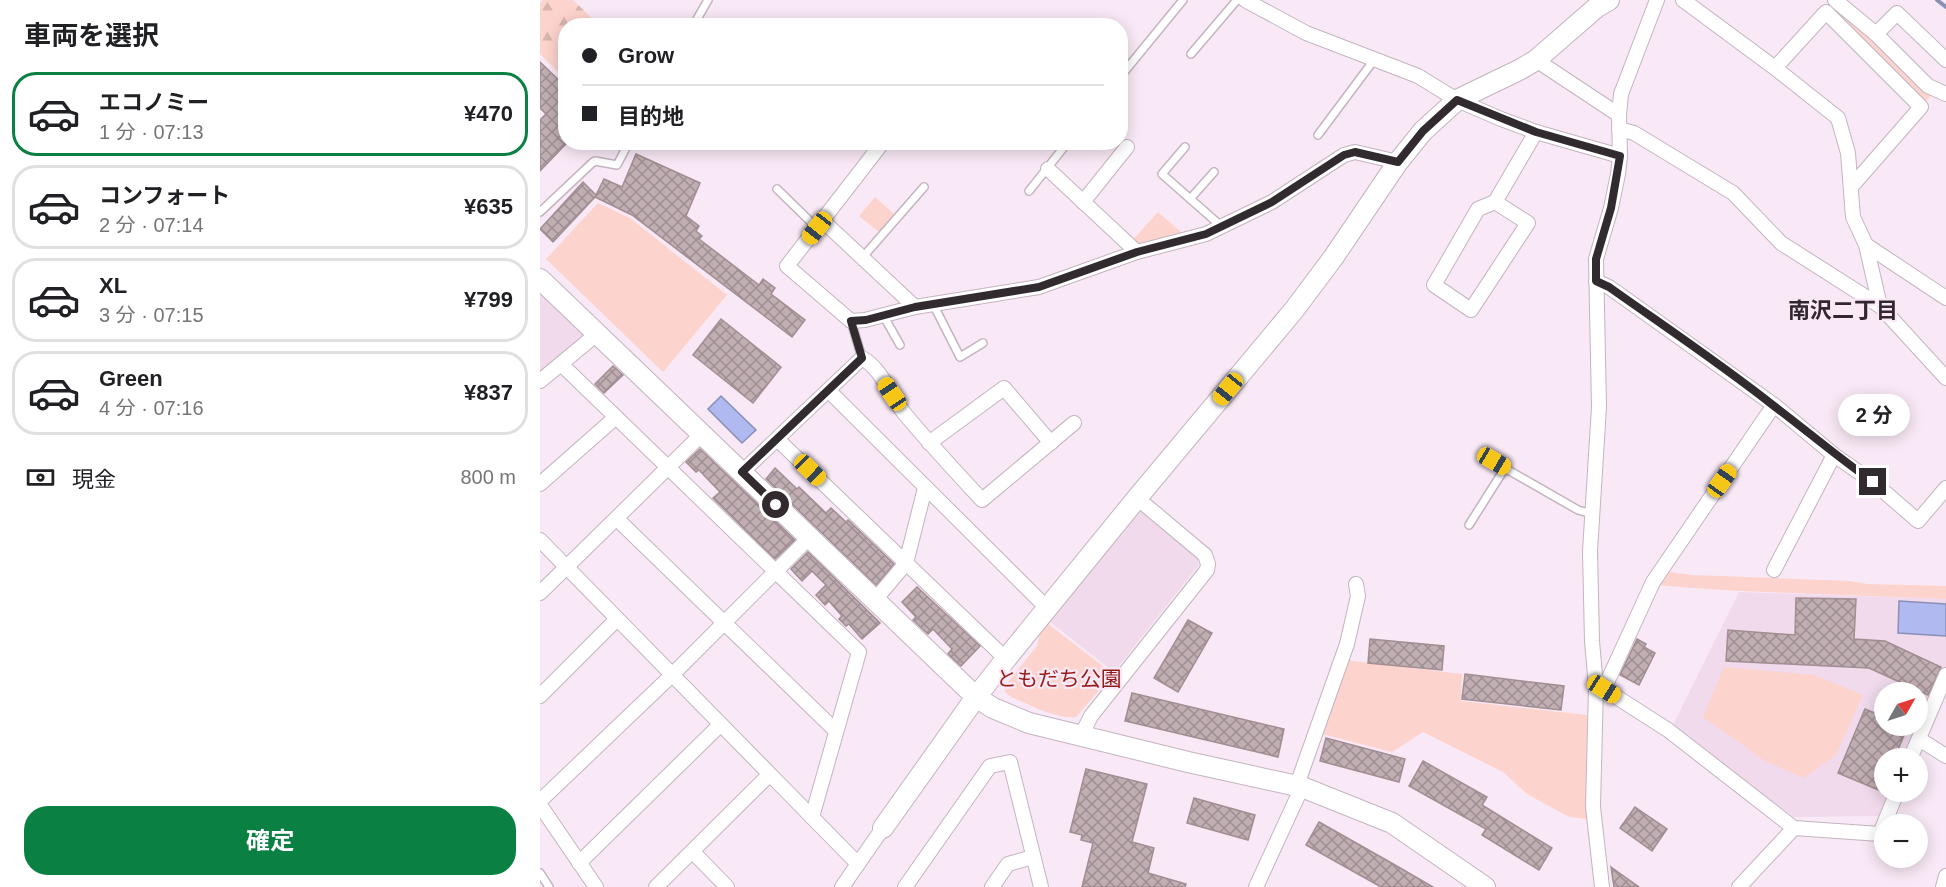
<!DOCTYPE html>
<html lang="ja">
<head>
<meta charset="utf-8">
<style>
  :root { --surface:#fff; --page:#f2f2f2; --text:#202124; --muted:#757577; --line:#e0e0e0; --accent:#0b8043 }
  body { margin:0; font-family:Arial,"Noto Sans JP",sans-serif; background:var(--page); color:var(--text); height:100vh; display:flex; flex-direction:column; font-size:22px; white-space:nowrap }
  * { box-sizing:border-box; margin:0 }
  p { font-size:20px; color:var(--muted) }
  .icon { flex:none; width:33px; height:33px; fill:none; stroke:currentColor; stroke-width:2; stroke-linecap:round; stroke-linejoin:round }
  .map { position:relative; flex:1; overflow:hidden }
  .drawer { display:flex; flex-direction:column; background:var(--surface); width:540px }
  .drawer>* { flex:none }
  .hud { position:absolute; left:18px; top:18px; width:570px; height:132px; border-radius:24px; box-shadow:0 3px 15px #0003; display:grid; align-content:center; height:132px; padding:0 24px; background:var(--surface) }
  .needle { width:39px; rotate:51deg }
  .fabs { position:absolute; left:1334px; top:682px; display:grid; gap:12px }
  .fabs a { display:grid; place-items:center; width:54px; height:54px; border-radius:50%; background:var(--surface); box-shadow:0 3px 15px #0003; font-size:30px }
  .end { position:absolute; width:27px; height:27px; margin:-14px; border:8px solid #312b30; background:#fff; box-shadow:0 0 0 3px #fff }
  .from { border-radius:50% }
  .bubble { position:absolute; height:42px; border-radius:21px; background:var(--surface); box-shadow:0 3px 15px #0003; font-size:20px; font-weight:700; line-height:42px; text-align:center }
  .car { position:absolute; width:18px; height:36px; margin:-18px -9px; border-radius:8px; box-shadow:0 0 4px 2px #0007; background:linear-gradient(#f5c518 24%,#345 0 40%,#f5c518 0 76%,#345 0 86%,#f5c518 0) }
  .hud b { display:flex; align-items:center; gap:21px; height:57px; font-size:22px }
  .hud b+b { border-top:2px solid var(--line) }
  .hud i { width:15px; height:15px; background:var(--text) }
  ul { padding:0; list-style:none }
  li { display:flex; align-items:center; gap:18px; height:84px; margin:0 12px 9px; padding:0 12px; border:3px solid var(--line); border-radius:24px }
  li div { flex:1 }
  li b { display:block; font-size:22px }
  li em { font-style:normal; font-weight:700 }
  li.on { border-color:var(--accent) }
  li>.icon { width:54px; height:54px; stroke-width:1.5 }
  h2 { padding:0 24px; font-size:27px; line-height:72px }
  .pay { display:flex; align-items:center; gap:15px; height:66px; padding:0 24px; font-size:22px }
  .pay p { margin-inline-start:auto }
  .action { display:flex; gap:12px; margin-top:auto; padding:12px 24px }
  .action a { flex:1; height:69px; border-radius:24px; background:var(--accent); color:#fff; font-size:24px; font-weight:700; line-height:69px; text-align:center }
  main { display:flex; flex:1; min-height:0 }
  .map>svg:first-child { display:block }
  .built { fill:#f0daec; fill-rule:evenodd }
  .green { fill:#fdd3cd }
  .forest { fill:url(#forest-firs) }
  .water { fill:#b0baf0; stroke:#8a8fb6; stroke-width:1.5 }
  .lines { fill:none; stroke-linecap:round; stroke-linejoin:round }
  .stream { stroke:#8a8fb6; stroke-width:4 }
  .building { fill:url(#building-cross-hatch); stroke:#a18d92; stroke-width:1.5 }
  .lane-casing { stroke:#c3b4c0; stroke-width:10 }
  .street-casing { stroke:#c3b4c0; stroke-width:16 }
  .secondary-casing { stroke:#c3b4c0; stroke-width:22 }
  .lane { stroke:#fff; stroke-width:7 }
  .street { stroke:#fff; stroke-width:14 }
  .secondary { stroke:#fff; stroke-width:20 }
  .route { stroke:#312b30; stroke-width:8 }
  .labels { text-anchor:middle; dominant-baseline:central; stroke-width:4.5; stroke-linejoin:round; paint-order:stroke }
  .park-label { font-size:21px; fill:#951a17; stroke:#f9e9f6 }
  .neighbourhood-label { font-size:22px; font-weight:bold; fill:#322630; stroke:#f9e9f6 }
</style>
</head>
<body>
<main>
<section class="drawer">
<h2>車両を選択</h2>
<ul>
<li class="on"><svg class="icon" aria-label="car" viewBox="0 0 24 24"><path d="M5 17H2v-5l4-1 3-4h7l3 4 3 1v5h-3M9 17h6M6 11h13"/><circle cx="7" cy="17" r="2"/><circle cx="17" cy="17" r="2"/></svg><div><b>エコノミー</b><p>1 分 · 07:13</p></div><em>¥470</em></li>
<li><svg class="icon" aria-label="car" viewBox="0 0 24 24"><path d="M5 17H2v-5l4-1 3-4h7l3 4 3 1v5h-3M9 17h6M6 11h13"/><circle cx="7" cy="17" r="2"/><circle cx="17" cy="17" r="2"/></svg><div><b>コンフォート</b><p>2 分 · 07:14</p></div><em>¥635</em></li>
<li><svg class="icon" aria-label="car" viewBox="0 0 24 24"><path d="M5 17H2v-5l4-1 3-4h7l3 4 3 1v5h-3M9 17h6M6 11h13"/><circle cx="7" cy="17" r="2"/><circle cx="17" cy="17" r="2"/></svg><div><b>XL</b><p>3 分 · 07:15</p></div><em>¥799</em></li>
<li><svg class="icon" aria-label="car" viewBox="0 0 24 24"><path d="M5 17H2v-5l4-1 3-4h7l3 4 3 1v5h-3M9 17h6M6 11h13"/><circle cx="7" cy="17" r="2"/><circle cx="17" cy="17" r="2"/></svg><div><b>Green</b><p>4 分 · 07:16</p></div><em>¥837</em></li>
</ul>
<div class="pay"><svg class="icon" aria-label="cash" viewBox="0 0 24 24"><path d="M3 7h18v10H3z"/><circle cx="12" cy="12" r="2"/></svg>現金<p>800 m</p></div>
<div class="action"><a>確定</a></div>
</section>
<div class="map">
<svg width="1406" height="887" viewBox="0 0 1406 887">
  <defs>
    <pattern id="forest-firs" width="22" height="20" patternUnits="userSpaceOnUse" patternTransform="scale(1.5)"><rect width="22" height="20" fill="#fdd3cd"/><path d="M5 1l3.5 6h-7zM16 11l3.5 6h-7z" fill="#d9b5b0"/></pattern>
    <pattern id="building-cross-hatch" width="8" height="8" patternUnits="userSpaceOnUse" patternTransform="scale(1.5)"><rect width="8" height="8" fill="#c1aeb3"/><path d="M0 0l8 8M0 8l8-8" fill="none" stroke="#9d8e92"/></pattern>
  </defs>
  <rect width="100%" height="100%" fill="#f9e9f6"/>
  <!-- built -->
  <g class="built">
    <polygon points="0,293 47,333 0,372"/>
    <polygon points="593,502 658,558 658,566 574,672 504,617"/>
    <path d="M1199,592L1406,599V669L1367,759H1344V792H1353L1343,816L1254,817L1132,727ZM1344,693H1377V726H1344Z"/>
  </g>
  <!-- green -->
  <g class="green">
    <polygon points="1294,3 1394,92 1381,107 1286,12"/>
    <polygon points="335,197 355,215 340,233 319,216"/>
    <polygon points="58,203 90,218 187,295 123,372 6,259"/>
    <polygon points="618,212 642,233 597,247 592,241"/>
    <polygon points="1122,571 1153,575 1309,581 1328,584 1406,586 1406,599 1199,591 1126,586 1113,584"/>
    <path d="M503,620L573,674L536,717C514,719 491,705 471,697L466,693L464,687L497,646Z"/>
    <polygon points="805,660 922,674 921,701 1047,715 1046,819 1030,817 1020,812 987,794 963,772 883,732 852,752 778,733"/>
    <polygon points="1184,667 1274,675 1323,695 1296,755 1264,778 1225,761 1163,717"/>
  </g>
  <!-- forest -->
  <polygon class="forest" points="3,0 33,0 59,25 26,26 25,79 0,54 0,3"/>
  <!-- water -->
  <g class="water">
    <polygon points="181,396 216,430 202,443 168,409"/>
    <polygon points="1359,601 1406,604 1406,636 1358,633"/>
  </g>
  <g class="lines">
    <!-- stream -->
    <polyline class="stream" points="1397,0 1406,7"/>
  </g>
  <!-- building -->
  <g class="building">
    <polygon points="0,62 26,87 26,144 0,171 0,120 6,114 0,108"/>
    <polygon points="96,154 160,183 146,216 159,226 156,231 162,236 159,239 219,285 223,279 235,288 231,294 265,320 252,337 92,215 55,197 56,196 13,242 0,229 43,182 56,195 64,179 82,187"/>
    <polygon points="181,319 241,367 213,403 153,355"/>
    <polygon points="73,366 83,375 64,393 55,384"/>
    <polygon points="160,449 255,540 235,559 173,498 180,492 159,470 156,472 146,462"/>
    <polygon points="235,468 257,489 259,487 286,513 291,508 306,522 308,520 354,564 336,585 226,479"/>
    <polygon points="268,552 340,623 322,639 309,624 306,626 299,619 302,616 289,601 285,605 276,595 286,585 272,571 262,581 251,569"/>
    <polygon points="377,587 440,646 421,666 408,654 412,649 393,629 388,634 373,620 376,617 362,602"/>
    <polygon points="1256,598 1316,599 1314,639 1345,641 1401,667 1388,695 1329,668 1186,661 1188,630 1255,635"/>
    <polygon points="648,620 672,633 638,692 614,678"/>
    <polygon points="830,639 904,646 902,670 828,663"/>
    <polygon points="1097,639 1106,644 1104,647 1115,653 1099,685 1080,675"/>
    <polygon points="925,674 1024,686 1021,710 922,699"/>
    <polygon points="592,693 744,729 738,757 585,721"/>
    <polygon points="1325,709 1344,717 1344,726 1368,726 1354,759 1344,759 1344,784 1341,791 1298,773"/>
    <polygon points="786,738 865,759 859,782 780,761"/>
    <polygon points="883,761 947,797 942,805 1012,848 999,870 942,835 946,829 869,786"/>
    <polygon points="546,769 607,784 592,842 614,848 608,873 646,884 645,887 542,887 553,843 541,840 542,835 530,832"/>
    <polygon points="654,798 715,815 708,840 647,823"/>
    <polygon points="1095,807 1127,829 1112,851 1080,828"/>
    <polygon points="779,822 855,865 893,887 841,887 766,845"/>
    <polygon points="1071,867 1099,887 1074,887"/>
  </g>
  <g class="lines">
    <!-- lane casing -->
    <g class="lane-casing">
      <g id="lane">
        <polyline points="153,26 168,0"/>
        <polyline points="651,54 697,0"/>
        <polyline points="580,77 643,0"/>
        <polyline points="778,135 834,60"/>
        <polyline points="645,147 622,174 681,226"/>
        <polyline points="237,189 277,228"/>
        <polyline points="489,191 528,142"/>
        <polyline points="650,199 674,172"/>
        <polyline points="0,212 52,163 55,161 77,165 89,142"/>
        <polyline points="322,258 384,187"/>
        <polyline points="393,304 420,357 443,343"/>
        <polyline points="343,315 360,345"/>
        <polyline points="311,321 322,358"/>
        <polyline points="942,455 1038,510 1052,514"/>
        <polyline points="929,525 965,468"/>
        <polyline points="0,873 9,887"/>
      </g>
    </g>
    <!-- street casing -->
    <g class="street-casing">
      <g id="street">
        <polyline points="705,0 766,33 878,76 917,100 961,119 996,132 1080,156"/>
        <polyline points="1143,0 1235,68 1298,118 1308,153 1313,217 1326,245 1340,306"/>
        <polyline points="1295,0 1336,34 1388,86 1406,94"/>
        <polyline points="1336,34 1357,13 1406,60"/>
        <polyline points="996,60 1079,115"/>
        <polyline points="1235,68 1286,12 1381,107 1312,186"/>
        <polyline points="1079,129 1094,133 1193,193 1241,243 1340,306 1406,378"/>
        <polyline points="343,142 247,266 311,321 325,320 375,307 499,287 597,252 666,234 732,202 804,155 815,152 858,162"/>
        <polyline points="508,169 597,252"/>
        <polyline points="543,202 587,147"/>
        <polyline points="955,202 938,209 894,285 931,310 988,223 955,202 996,132"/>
        <polyline points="283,221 375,307"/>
        <polyline points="1326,245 1406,298"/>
        <polyline points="1056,281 1069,287 1234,405 1294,455 1333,482 1378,521 1406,488"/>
        <polyline points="21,364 319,652 272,817"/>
        <polyline points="0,381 58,333"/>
        <polyline points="289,391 507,608"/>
        <polyline points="237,439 466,659"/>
        <polyline points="389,443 464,388 511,443"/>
        <path d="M202,472L322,358C341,368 351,396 364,413C389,443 415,471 442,500L534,423"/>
        <polyline points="0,484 76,417"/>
        <polyline points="77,519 296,731"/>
        <polyline points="0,540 318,864"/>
        <polyline points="1234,570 1294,455"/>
        <polyline points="0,593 162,434"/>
        <polyline points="335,600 366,563 385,488"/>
        <polyline points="1056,687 1064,689 1128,730 1254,828 1340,834 1357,792"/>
        <polyline points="1064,689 1113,582 1234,405"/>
        <polyline points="0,696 77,619"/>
        <polyline points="541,736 551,716 667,570 668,564 665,555 597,498"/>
        <polyline points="1379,739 1406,756"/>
        <polyline points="1370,759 1406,675"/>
        <polyline points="757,785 807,644 818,596 816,584"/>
        <polyline points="0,801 132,675 270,537"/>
        <polyline points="0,805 56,887"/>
        <polyline points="153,852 187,887"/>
        <polyline points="39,863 180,725"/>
        <polyline points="116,887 229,775"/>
        <polyline points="302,887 343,828"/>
        <polyline points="365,887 450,766 470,762 501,887"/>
        <polyline points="452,887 468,864 493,857"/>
        <polyline points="716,887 762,787"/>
        <polyline points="1062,887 1053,807 1056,687 1052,641 1050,551 1059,407 1056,259 1071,208 1078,174 1080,156 1079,115 1081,94 1117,0"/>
        <polyline points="1199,887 1254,828"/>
        <polyline points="1403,887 1406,876"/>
      </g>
    </g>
    <!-- secondary casing -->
    <g class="secondary-casing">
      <g id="secondary">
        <polyline points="0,279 436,697 453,708 489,723 648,762 762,787 852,823 945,887"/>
        <polyline points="343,828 436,697 466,659 597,498 754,310 793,258 858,162 883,131 917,100 981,69 996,60 1057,7 1069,0"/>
      </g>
    </g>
    <!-- lane -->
    <use href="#lane" class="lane"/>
    <!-- street -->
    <use href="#street" class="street"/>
    <!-- secondary -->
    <use href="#secondary" class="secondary"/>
  </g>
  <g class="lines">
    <!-- route -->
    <path class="route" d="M236,505L202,472L322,358L311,321L326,320L375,307L499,287L597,252L666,234L732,202L804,155L815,152L858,162L883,131L917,100L996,132L1080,156L1071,208L1056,259V281L1069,287C1124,326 1181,364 1234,406C1267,431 1299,458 1333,482"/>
  </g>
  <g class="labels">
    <!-- park labels -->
    <g class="park-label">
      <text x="519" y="678">ともだち公園</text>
    </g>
    <!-- neighbourhood labels -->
    <g class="neighbourhood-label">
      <text x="1303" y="310">南沢二丁目</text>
    </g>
  </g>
</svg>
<div class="fabs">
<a><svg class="needle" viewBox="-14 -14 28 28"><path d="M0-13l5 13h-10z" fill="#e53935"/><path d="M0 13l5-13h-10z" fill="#757577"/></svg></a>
<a>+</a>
<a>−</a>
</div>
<i class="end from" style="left:236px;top:505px"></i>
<i class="end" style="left:1333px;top:482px"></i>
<div class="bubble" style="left:1298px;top:394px;width:72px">2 分</div>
<i class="car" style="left:277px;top:228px;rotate:218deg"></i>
<i class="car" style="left:688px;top:389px;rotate:219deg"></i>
<i class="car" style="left:352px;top:394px;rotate:326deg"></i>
<i class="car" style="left:954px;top:461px;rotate:120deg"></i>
<i class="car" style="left:270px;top:470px;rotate:134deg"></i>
<i class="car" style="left:1182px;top:481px;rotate:35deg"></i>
<i class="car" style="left:1064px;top:689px;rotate:122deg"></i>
<div class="hud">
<b><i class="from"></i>Grow</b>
<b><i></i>目的地</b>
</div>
</div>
</main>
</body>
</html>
